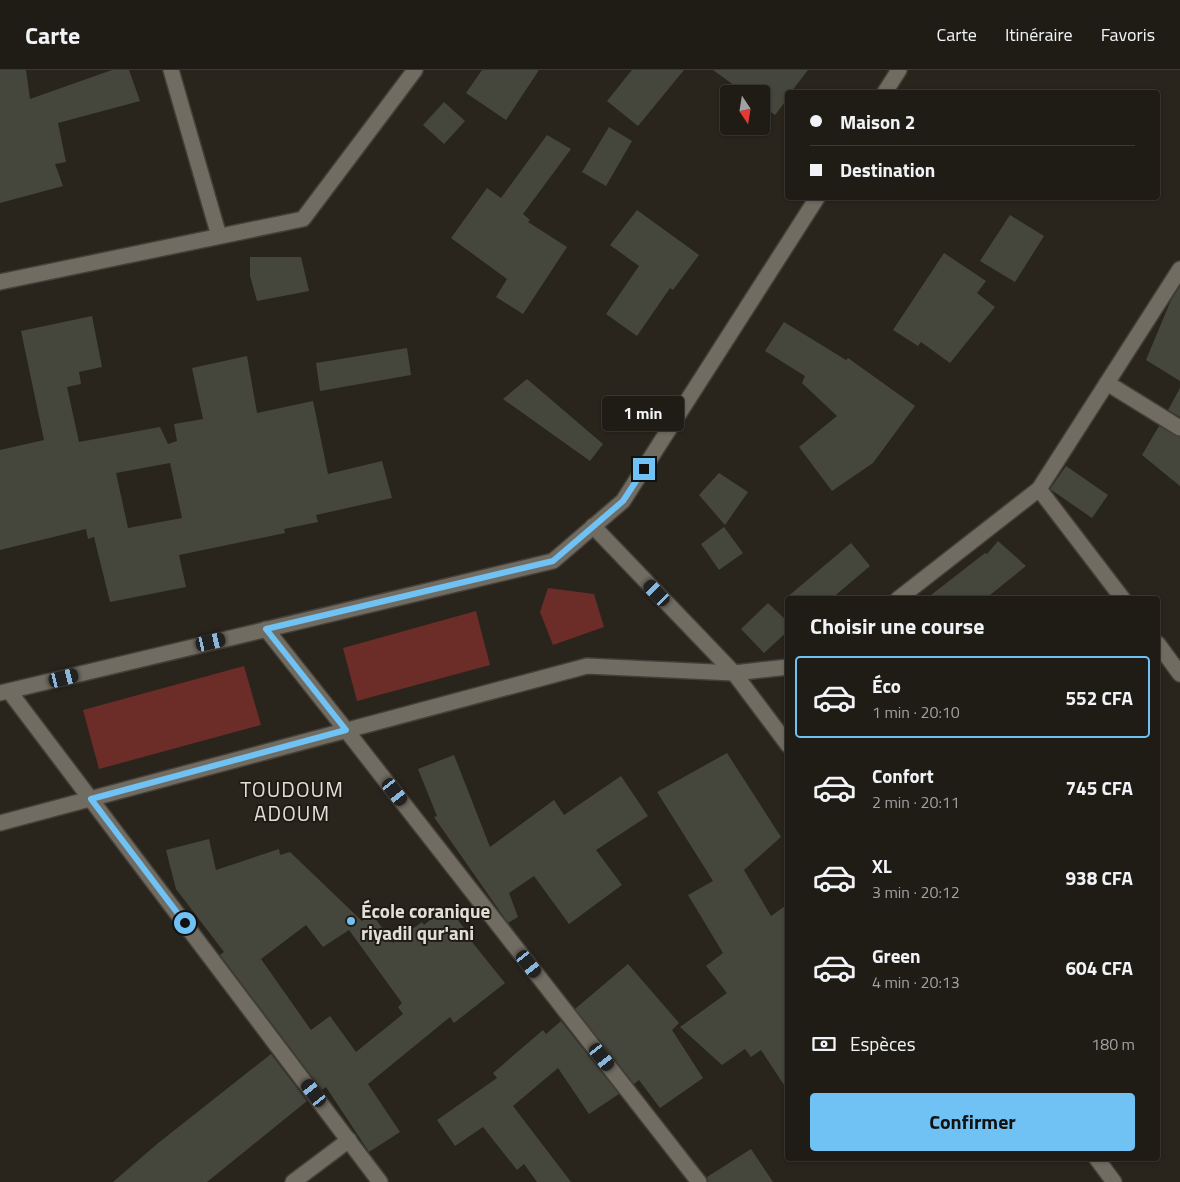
<!DOCTYPE html>
<html lang="fr">
<head>
<meta charset="utf-8">
<style>
  :root { --surface:#1f1c16; --page:#27251f; --text:#f1f3f6; --muted:#a1a1a1; --line:#3c3a35; --accent:#70c1f4 }
  body { margin:0; font-family:"Titillium Web",sans-serif; background:var(--page); color:var(--text); height:100vh; display:flex; flex-direction:column; font-size:19px; white-space:nowrap }
  * { box-sizing:border-box; margin:0 }
  p { font-size:16px; color:var(--muted) }
  .icon { flex:none; width:28px; height:28px; fill:none; stroke:currentColor; stroke-width:2; stroke-linecap:round; stroke-linejoin:round }
  .map { position:relative; flex:1; overflow:hidden }
  .details { position:absolute; left:785px; top:526px; width:375px; height:565px; display:flex; flex-direction:column; background:var(--surface); border-radius:5px; box-shadow:0 1px 4px #0004,0 0 0 1px var(--line) }
  .details>* { flex:none }
  .top-card { position:absolute; left:785px; top:20px; width:375px; height:110px; border-radius:5px; box-shadow:0 1px 4px #0004,0 0 0 1px var(--line); display:grid; align-content:center; height:110px; padding:0 25px; background:var(--surface) }
  .needle { width:32px; rotate:168deg }
  .buttons { position:absolute; left:720px; top:15px; display:grid; gap:10px }
  .buttons a { display:grid; place-items:center; width:50px; height:50px; border-radius:5px; background:var(--surface); box-shadow:0 1px 4px #0004,0 0 0 1px var(--line); font-size:25px }
  .end { position:absolute; width:22px; height:22px; margin:-11px; border:6px solid #70c1f4; background:#111; box-shadow:0 0 0 2px #111 }
  .from { border-radius:50% }
  .bubble { position:absolute; height:35px; border-radius:5px; background:var(--surface); box-shadow:0 1px 4px #0004,0 0 0 1px var(--line); font-size:16px; font-weight:700; line-height:35px; text-align:center }
  .car { position:absolute; width:15px; height:30px; margin:-15px -8px; border-radius:6px; box-shadow:0 0 4px 1px #0007; background:linear-gradient(#222 24%,#8ab4d8 0 40%,#222 0 76%,#8ab4d8 0 86%,#222 0) }
  .top-card b { display:flex; align-items:center; gap:18px; height:48px; font-size:19px }
  .top-card b+b { border-top:1px solid var(--line) }
  .top-card i { width:12px; height:12px; background:var(--text) }
  ul { padding:0; list-style:none }
  li { display:flex; align-items:center; gap:15px; height:82px; margin:0 10px 8px; padding:0 15px; border:2px solid transparent; border-radius:5px }
  li div { flex:1 }
  li b { display:block; font-size:19px }
  li em { font-style:normal; font-weight:700 }
  li.current { border-color:var(--accent) }
  li>.icon { width:45px; height:45px; stroke-width:1.5 }
  h2 { padding:0 25px; font-size:22px; line-height:60px }
  .pay { display:flex; align-items:center; gap:12px; height:55px; padding:0 25px; font-size:19px }
  .pay p { margin-inline-start:auto }
  .button { display:flex; gap:10px; margin-top:auto; padding:10px 25px }
  .button a { flex:1; height:58px; border-radius:5px; background:var(--accent); color:#111; font-size:20px; font-weight:700; line-height:58px; text-align:center }
  header { display:flex; align-items:center; gap:30px; box-sizing:border-box; height:70px; padding:0 25px; background:var(--surface); border-bottom:1px solid var(--line) }
  header strong { font-size:24px }
  nav { display:flex; gap:28px; margin-inline-start:auto; font-size:18px }
  .map>svg:first-child { display:block }
  .green { fill:#6c2c28 }
  .building { fill:#45473d; fill-rule:evenodd }
  .lines { fill:none; stroke-linecap:round; stroke-linejoin:round }
  .street-casing { stroke:#444039; stroke-width:18 }
  .secondary-casing { stroke:#444039; stroke-width:18 }
  .street { stroke:#716c62; stroke-width:15 }
  .secondary { stroke:#716c62; stroke-width:15 }
  .route { stroke:#70c1f4; stroke-width:6 }
  .poi-dot { fill:#70c1f4; stroke:#201c14; stroke-width:2 }
  .labels { text-anchor:middle; dominant-baseline:central; stroke-width:4; stroke-linejoin:round; paint-order:stroke }
  .poi-label { font-size:19px; font-weight:bold; fill:#e1dfd9; stroke:#201c14; text-anchor:start }
  .quarter-label { font-size:21px; letter-spacing:1px; fill:#e1dfd9; stroke:#201c14 }
</style>
</head>
<body>
<header>
<strong>Carte</strong>
<nav><a>Carte</a><a>Itinéraire</a><a>Favoris</a></nav>
</header>
<div class="map">
<svg width="1180" height="1112" viewBox="0 0 1180 1112">
  <rect width="100%" height="100%" fill="#29251d"/>
  <!-- green -->
  <g class="green">
    <polygon points="548,518 594,524 604,557 553,575 540,542"/>
    <polygon points="476,541 490,595 357,631 343,578"/>
    <polygon points="244,596 261,655 99,699 83,640"/>
  </g>
  <!-- building -->
  <g class="building">
    <polygon points="0,0 26,0 30,29 112,0 129,0 140,31 58,53 66,92 55,94 63,116 0,133"/>
    <polygon points="482,0 539,0 506,50 466,23"/>
    <polygon points="632,0 684,0 638,56 607,31"/>
    <polygon points="713,0 808,0 791,22 788,22 788,28 775,45 761,35 761,24 746,24"/>
    <polygon points="444,32 465,51 444,74 423,55"/>
    <polygon points="609,57 632,71 606,116 582,102"/>
    <polygon points="547,65 571,79 523,144 530,150 528,152 567,177 523,244 496,227 507,209 451,168 487,118 501,128"/>
    <polygon points="637,140 699,185 673,220 670,218 637,266 606,244 639,196 610,175"/>
    <polygon points="1010,145 1044,166 1015,212 980,191"/>
    <polygon points="944,183 986,211 977,223 995,237 950,293 921,272 918,276 893,260"/>
    <polygon points="250,187 301,187 309,221 257,231 250,206"/>
    <polygon points="1180,216 1180,311 1146,290 1171,230"/>
    <path d="M92,246L102,297L79,302L81,314L67,317L79,372L160,357L168,374L177,371L174,354L203,349L192,298L247,286L257,343L313,331L328,404L382,391L392,428L316,445L318,452L284,459L285,463L179,485L186,517L110,532L94,467L88,469L86,459L0,480V380L44,370L21,261ZM170,393L182,448L128,458L116,403Z"/>
    <polygon points="784,252 846,290 848,288 915,336 873,393 832,421 799,377 837,346 802,313 805,306 765,281"/>
    <polygon points="407,278 411,305 320,321 316,293"/>
    <polygon points="527,309 603,374 590,391 503,329"/>
    <polygon points="1180,318 1180,347 1168,340"/>
    <polygon points="1159,356 1180,367 1180,416 1142,385"/>
    <polygon points="1066,396 1108,425 1092,448 1050,419"/>
    <polygon points="719,403 748,422 725,455 699,425"/>
    <polygon points="724,457 743,483 719,500 701,474"/>
    <polygon points="998,471 1026,496 985,529 926,529 985,483 987,484"/>
    <polygon points="851,473 870,496 831,529 785,529"/>
    <polygon points="768,533 788,552 788,561 764,583 741,559"/>
    <polygon points="727,683 781,767 744,800 771,846 788,834 788,1021 761,980 751,987 745,979 722,995 680,957 727,923 706,896 723,883 688,825 713,811 657,722"/>
    <polygon points="454,685 490,777 554,730 564,745 621,706 648,746 596,780 622,815 569,854 534,806 509,823 518,847 508,853 434,747 437,746 418,699"/>
    <path d="M209,769L216,800L279,779L280,785L290,782L362,851L372,844L393,873L422,852L424,855L447,836L474,871L472,872L505,913L454,953L450,947L368,1014L400,1062L369,1082L326,1017L322,1020L220,885L224,882L176,819L166,780ZM306,855L323,877L349,860L402,933L398,937L403,944L356,982L330,946L311,960L261,889Z"/>
    <polygon points="628,894 679,953 672,960 703,1008 660,1038 639,1010 634,1014 575,939"/>
    <polygon points="561,951 619,1024 589,1044 558,998 513,1036 571,1112 537,1112 524,1094 517,1100 483,1057 455,1076 437,1050 497,1008 493,1003 543,960 546,964"/>
    <polygon points="271,984 307,1031 207,1112 113,1112 157,1074"/>
    <polygon points="751,1079 773,1112 708,1112 707,1107"/>
  </g>
  <g class="lines">
    <!-- street casing -->
    <g class="street-casing">
      <g id="street">
        <polyline points="171,0 219,166"/>
        <polyline points="0,212 303,149 415,0"/>
        <polyline points="1107,313 1180,358"/>
        <polyline points="1039,419 1123,529"/>
        <polyline points="593,456 734,603 788,675"/>
        <polyline points="898,529 1039,419 1180,199"/>
        <polyline points="266,559 346,660 699,1112"/>
        <polyline points="1158,574 1180,604"/>
        <polyline points="9,621 380,1112"/>
        <polyline points="0,753 587,596 734,603 788,597"/>
        <polyline points="1097,1089 1114,1112"/>
        <polyline points="293,1112 349,1070"/>
      </g>
    </g>
    <!-- secondary casing -->
    <g class="secondary-casing">
      <g id="secondary">
        <polyline points="885,22 899,0"/>
        <polyline points="0,623 553,491 623,431 817,128"/>
      </g>
    </g>
    <!-- street -->
    <use href="#street" class="street"/>
    <!-- secondary -->
    <use href="#secondary" class="secondary"/>
  </g>
  <g class="lines">
    <!-- route -->
    <polyline class="route" points="185,853 91,729 346,660 266,559 553,491 623,431 644,399"/>
  </g>
  <!-- markers -->
  <circle class="poi-dot" cx="351" cy="851" r="5"/>
  <g class="labels">
    <!-- poi labels -->
    <g class="poi-label">
      <text x="361" y="840">École coranique<tspan x="361" dy="22">riyadil qur'ani</tspan></text>
    </g>
    <!-- quarter labels -->
    <g class="quarter-label">
      <text x="292" y="719">TOUDOUM<tspan x="292" dy="24">ADOUM</tspan></text>
    </g>
  </g>
</svg>
<div class="buttons">
<a><svg class="needle" viewBox="-14 -14 28 28"><path d="M0-13l5 13h-10z" fill="#e53935"/><path d="M0 13l5-13h-10z" fill="#a1a1a1"/></svg></a>
</div>
<i class="end from" style="left:185px;top:853px"></i>
<i class="end" style="left:644px;top:399px"></i>
<div class="bubble" style="left:602px;top:326px;width:82px">1 min</div>
<i class="car" style="left:657px;top:523px;rotate:316deg"></i>
<i class="car" style="left:211px;top:572px;rotate:77deg"></i>
<i class="car" style="left:64px;top:608px;rotate:76deg"></i>
<i class="car" style="left:395px;top:722px;rotate:142deg"></i>
<i class="car" style="left:529px;top:894px;rotate:142deg"></i>
<i class="car" style="left:602px;top:987px;rotate:142deg"></i>
<i class="car" style="left:314px;top:1023px;rotate:323deg"></i>
<div class="top-card">
<b><i class="from"></i>Maison 2</b>
<b><i></i>Destination</b>
</div>
<section class="details">
<h2>Choisir une course</h2>
<ul>
<li class="current"><svg class="icon" aria-label="car" viewBox="0 0 24 24"><path d="M5 17H2v-5l4-1 3-4h7l3 4 3 1v5h-3M9 17h6M6 11h13"/><circle cx="7" cy="17" r="2"/><circle cx="17" cy="17" r="2"/></svg><div><b>Éco</b><p>1 min · 20:10</p></div><em>552 CFA</em></li>
<li><svg class="icon" aria-label="car" viewBox="0 0 24 24"><path d="M5 17H2v-5l4-1 3-4h7l3 4 3 1v5h-3M9 17h6M6 11h13"/><circle cx="7" cy="17" r="2"/><circle cx="17" cy="17" r="2"/></svg><div><b>Confort</b><p>2 min · 20:11</p></div><em>745 CFA</em></li>
<li><svg class="icon" aria-label="car" viewBox="0 0 24 24"><path d="M5 17H2v-5l4-1 3-4h7l3 4 3 1v5h-3M9 17h6M6 11h13"/><circle cx="7" cy="17" r="2"/><circle cx="17" cy="17" r="2"/></svg><div><b>XL</b><p>3 min · 20:12</p></div><em>938 CFA</em></li>
<li><svg class="icon" aria-label="car" viewBox="0 0 24 24"><path d="M5 17H2v-5l4-1 3-4h7l3 4 3 1v5h-3M9 17h6M6 11h13"/><circle cx="7" cy="17" r="2"/><circle cx="17" cy="17" r="2"/></svg><div><b>Green</b><p>4 min · 20:13</p></div><em>604 CFA</em></li>
</ul>
<div class="pay"><svg class="icon" aria-label="cash" viewBox="0 0 24 24"><path d="M3 7h18v10H3z"/><circle cx="12" cy="12" r="2"/></svg>Espèces<p>180 m</p></div>
<div class="button"><a>Confirmer</a></div>
</section>
</div>
</body>
</html>
